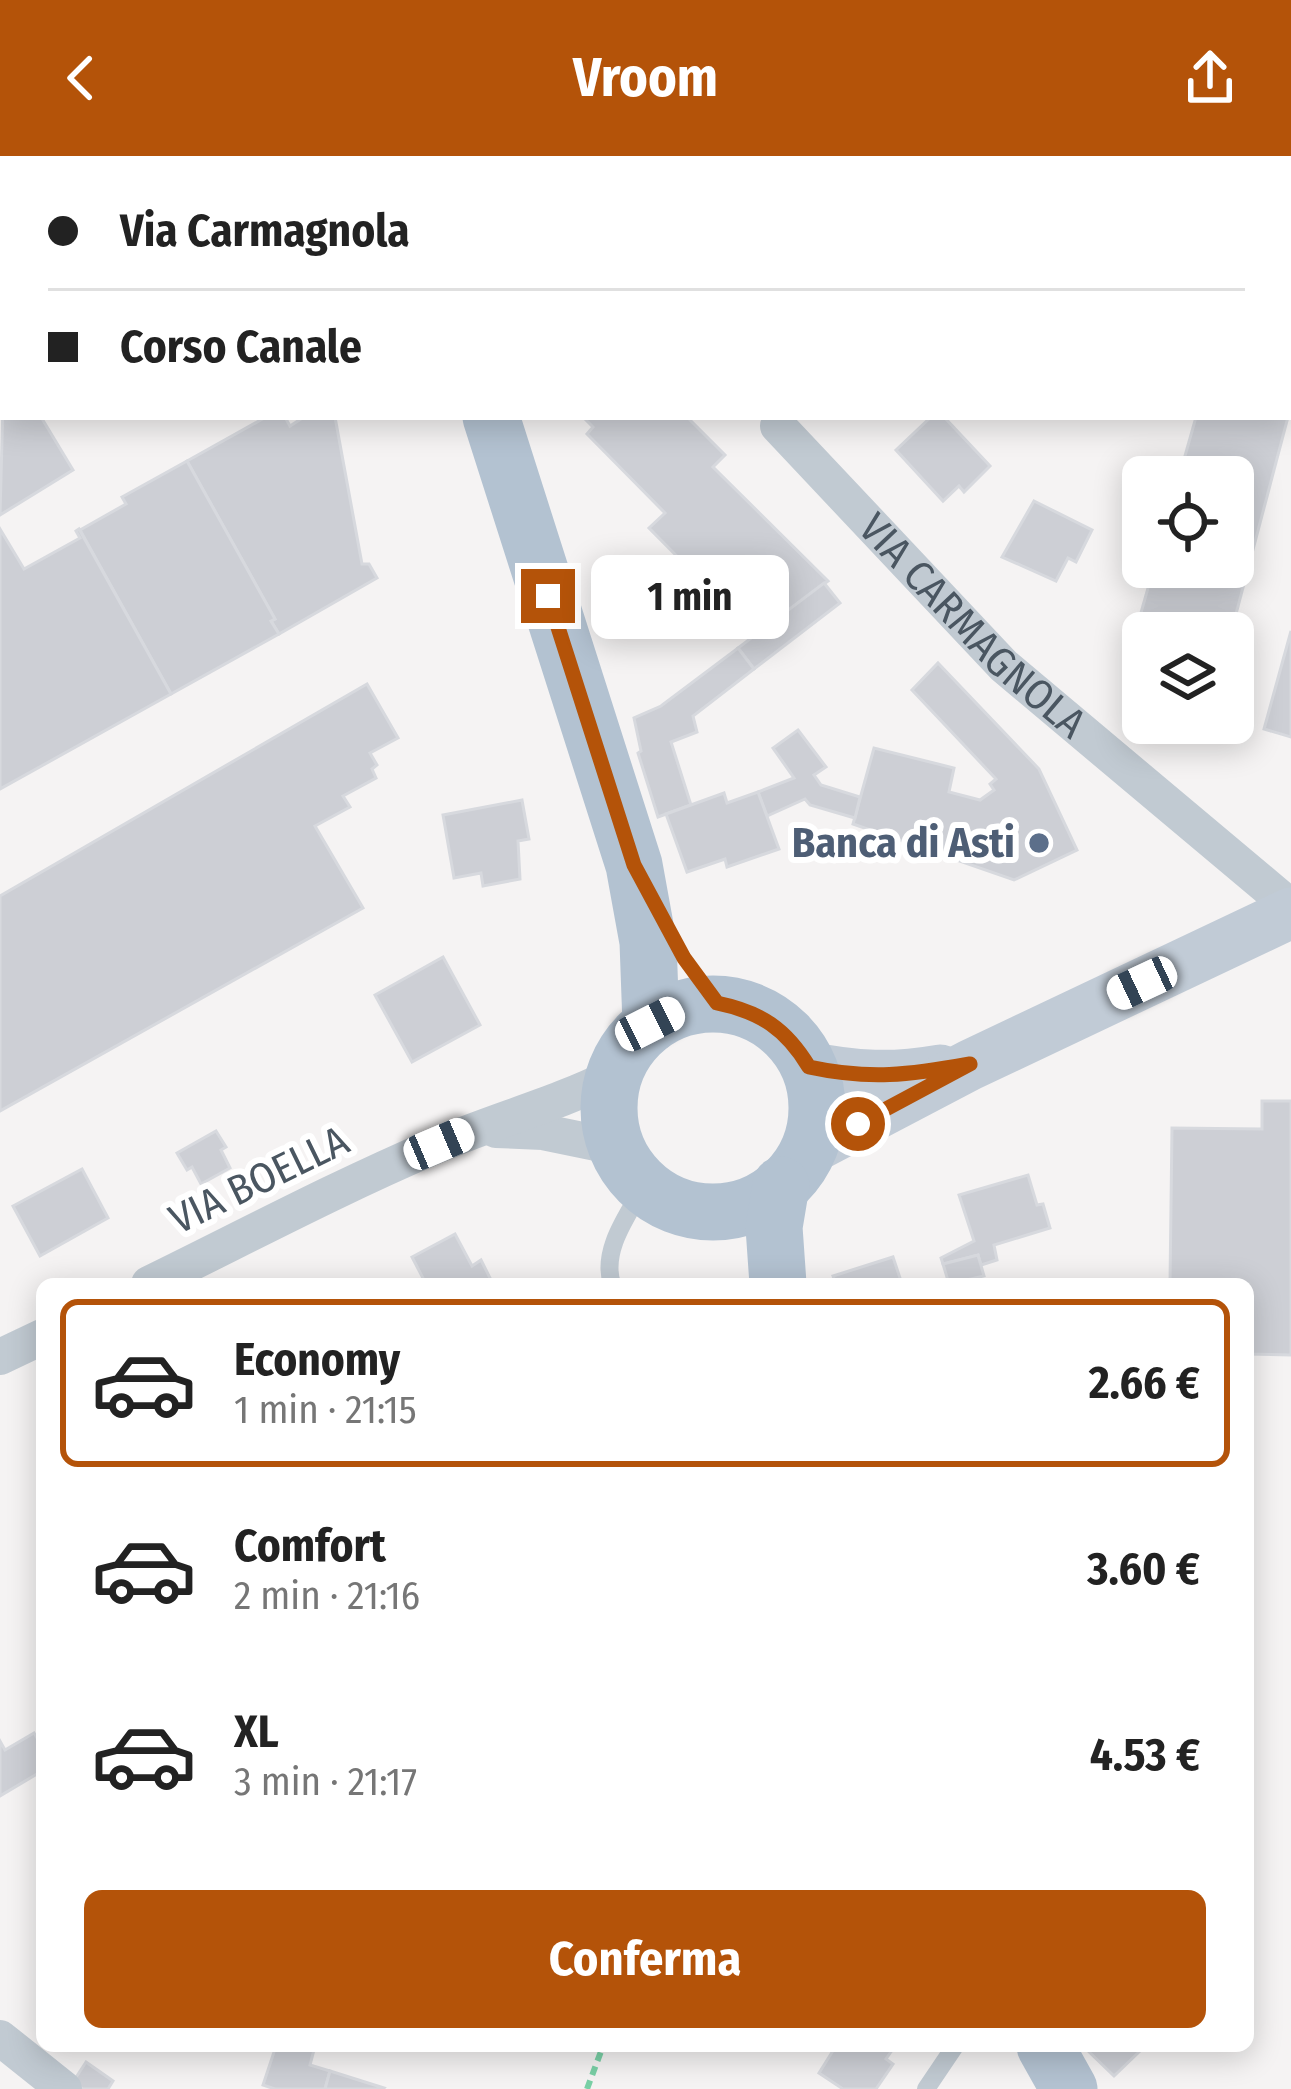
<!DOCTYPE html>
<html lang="it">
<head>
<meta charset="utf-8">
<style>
  :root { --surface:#fff; --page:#f6f6f6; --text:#222; --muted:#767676; --line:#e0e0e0; --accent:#b45309 }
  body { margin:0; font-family:"Fira Sans Condensed",sans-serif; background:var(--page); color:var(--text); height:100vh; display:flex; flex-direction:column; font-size:45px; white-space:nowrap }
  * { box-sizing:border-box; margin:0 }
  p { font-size:39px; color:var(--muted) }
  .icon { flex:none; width:66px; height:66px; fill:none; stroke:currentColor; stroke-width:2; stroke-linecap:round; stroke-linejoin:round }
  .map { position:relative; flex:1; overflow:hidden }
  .side { position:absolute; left:36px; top:1122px; width:1218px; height:774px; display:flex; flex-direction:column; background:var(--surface); border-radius:18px; box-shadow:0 6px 30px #0003 }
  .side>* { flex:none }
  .top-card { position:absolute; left:0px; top:0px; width:1293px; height:264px; box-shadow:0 6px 30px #0003; display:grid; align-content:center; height:264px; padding:0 48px; background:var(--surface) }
  .tools { position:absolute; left:1122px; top:300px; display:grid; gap:24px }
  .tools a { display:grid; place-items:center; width:132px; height:132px; border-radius:18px; background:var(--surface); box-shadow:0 6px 30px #0003; font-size:60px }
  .end { position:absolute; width:54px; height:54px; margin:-27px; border:15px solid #b45309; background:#fff; box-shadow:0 0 0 6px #fff }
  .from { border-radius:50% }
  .bubble { position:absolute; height:84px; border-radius:18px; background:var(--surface); box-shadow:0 6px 30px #0003; font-size:39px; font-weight:700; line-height:84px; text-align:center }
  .car { position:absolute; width:36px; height:72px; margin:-36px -18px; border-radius:15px; box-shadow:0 0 9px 3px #0007; background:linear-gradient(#fff 24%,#345 0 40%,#fff 0 76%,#345 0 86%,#fff 0) }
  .top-card b { display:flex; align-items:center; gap:42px; height:114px; font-size:45px }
  .top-card b+b { border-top:3px solid var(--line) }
  .top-card i { width:30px; height:30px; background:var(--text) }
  ul { padding:21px 0 0; list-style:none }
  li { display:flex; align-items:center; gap:36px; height:168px; margin:0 24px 18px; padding:0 24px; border:6px solid transparent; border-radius:18px }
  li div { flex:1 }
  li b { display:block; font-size:45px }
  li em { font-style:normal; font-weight:700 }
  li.active { border-color:var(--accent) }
  li>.icon { width:108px; height:108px; stroke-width:1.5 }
  .cta { display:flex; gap:24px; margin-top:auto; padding:24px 48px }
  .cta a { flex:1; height:138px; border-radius:18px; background:var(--accent); color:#fff; font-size:48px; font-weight:700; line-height:138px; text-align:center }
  header { display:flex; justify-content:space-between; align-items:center; height:156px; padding:0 48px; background:var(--accent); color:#fff; font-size:54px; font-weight:700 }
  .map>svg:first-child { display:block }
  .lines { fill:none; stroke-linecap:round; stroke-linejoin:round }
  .stream { stroke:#90daee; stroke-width:10 }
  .building { fill:#cdcfd5; stroke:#d7d9de; stroke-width:3 }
  .path { stroke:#7ad0a6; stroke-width:6; stroke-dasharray:9 6; stroke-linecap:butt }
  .lane { stroke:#c1cad2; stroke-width:18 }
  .street { stroke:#c1cad2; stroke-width:36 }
  .secondary { stroke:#c1cbd6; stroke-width:51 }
  .primary { stroke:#b3c2d1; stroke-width:57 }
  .route { stroke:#b45309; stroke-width:15 }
  .service-dot { fill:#5c6f8a; stroke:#fff; stroke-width:4.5 }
  .labels { text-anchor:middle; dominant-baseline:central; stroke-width:12; stroke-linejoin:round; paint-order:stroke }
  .street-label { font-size:42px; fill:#4a5661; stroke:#fff }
  .service-label { font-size:42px; font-weight:bold; fill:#4e5e75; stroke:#fff; text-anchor:end }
</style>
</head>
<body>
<header><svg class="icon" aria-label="back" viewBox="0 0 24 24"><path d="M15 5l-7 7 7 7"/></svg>Vroom<svg class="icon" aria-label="share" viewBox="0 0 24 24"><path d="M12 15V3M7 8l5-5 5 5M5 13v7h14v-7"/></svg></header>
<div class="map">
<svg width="1291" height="1933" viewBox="0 0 1291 1933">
  <rect width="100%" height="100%" fill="#f5f3f3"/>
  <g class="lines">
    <!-- stream -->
    <g class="stream">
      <polyline points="630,3 631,0"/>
      <polyline points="1290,111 1291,110"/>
    </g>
  </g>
  <!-- building -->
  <g class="building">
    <polygon points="1107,0 1210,0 1107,3"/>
    <polygon points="3,246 3,261 41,261 73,314 0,359"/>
    <polygon points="266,261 285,261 290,270 304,261 335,261 362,408 369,408 377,422 279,478 271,465 275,463 187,305"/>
    <polygon points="589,261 687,261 725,299 713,311 828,425 755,479 649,372 665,357 587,278 593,271 586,264"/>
    <polygon points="931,261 944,261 990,310 964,336 959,330 943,345 896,294"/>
    <polygon points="1196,261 1288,261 1231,477 1143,477 1143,514 1126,509 1154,411 1233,411 1233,321 1179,321"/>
    <polygon points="187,305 275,463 271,465 279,478 171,538 80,374 126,348 122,341"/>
    <polygon points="1034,345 1092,374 1076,406 1068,402 1056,425 1002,401"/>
    <polygon points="0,373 24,413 80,382 76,375 79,373 171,538 0,633"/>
    <polygon points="824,427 840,447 754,513 738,492"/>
    <polygon points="1291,475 1291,581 1264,573"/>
    <polygon points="738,492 754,513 693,560 697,576 671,586 691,649 658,661 638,597 641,595 634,562 661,550"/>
    <polygon points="938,507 1039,613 1077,694 1014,724 853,668 874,592 954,612 949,636 980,644 994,634 990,628 996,623 912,534"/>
    <polygon points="367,528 398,582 370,597 377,609 372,613 376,622 343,640 350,651 315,670 363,752 0,955 0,740"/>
    <polygon points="798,574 826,611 814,619 821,629 860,641 855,662 810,649 805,643 767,660 758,636 794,622 773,592"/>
    <polygon points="758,636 779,693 727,711 725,703 687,716 666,658 724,637 727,647"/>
    <polygon points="522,644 529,683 518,685 520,723 483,730 481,717 454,722 443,659"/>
    <polygon points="443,801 480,869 412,906 375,839"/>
    <polygon points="1262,945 1291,945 1291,1199 1248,1198 1248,1128 1170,1128 1172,972 1262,973"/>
    <polygon points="216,975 226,991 221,994 230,1012 201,1028 192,1011 187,1014 177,997"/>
    <polygon points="82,1013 108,1062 40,1100 13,1050"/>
    <polygon points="1028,1019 1037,1049 1043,1048 1050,1072 994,1089 997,1104 981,1109 978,1099 943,1108 941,1102 974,1085 959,1039"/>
    <polygon points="455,1078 472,1110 481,1104 493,1128 426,1128 412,1101"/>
    <polygon points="978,1099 984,1120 949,1128 943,1108"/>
    <polygon points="893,1101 902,1128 836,1128 833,1120"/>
    <polygon points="34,1577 42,1590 42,1615 0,1640 0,1585 5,1594"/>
    <polygon points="276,1890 315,1890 310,1909 330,1915 325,1933 275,1933 263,1929"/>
    <polygon points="836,1890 895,1890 886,1903 893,1908 876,1933 843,1933 819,1917"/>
    <polygon points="1083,1890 1137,1890 1141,1894 1114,1920"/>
    <polygon points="86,1906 113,1925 108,1933 83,1933 73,1926"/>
    <polygon points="330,1915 384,1932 383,1933 325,1933"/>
  </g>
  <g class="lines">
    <!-- path -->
    <polyline class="path" points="587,1933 603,1890"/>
    <!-- lane -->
    <g class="lane">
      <polyline points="526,0 529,3"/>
      <path d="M612,1128C601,1094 628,1059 644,1030"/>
      <polyline points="926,1933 955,1890"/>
    </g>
    <!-- street -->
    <g class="street">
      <polyline points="0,177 3,176"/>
      <path id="s1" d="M778,270L1004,510L1291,751"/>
      <polyline points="496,974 543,976 616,991"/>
      <path d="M149,1128C243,1082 337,1032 433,991C493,965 555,949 613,920"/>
      <polyline points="0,1201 42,1181"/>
      <polyline points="0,1882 64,1933"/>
    </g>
    <!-- secondary -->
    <g class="secondary">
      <path d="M809,911C855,921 894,922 940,914"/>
      <polyline points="808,994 970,909 1291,757"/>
    </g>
    <!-- primary -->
    <g class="primary">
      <polyline points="408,0 409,3"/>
      <polyline points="491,261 634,709 648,786 651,868"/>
      <circle cx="713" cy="952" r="104"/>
      <polyline points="778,1128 774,1071 781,1029"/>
      <polyline points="1045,1890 1069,1933"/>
    </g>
  </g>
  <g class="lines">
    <!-- route -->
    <path class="route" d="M548,440L634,709L684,802L717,847C761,856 786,873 809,911C869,924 910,919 970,908L858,968"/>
  </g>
  <!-- markers -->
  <circle class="service-dot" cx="1039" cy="687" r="12"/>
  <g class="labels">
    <!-- street labels -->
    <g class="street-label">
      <text stroke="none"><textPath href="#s1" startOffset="279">VIA CARMAGNOLA</textPath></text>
      <text transform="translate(259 1024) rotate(-26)">VIA BOELLA</text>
    </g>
    <!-- service labels -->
    <g class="service-label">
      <text x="1015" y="687">Banca di Asti</text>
    </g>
  </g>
</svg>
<div class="tools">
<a><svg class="icon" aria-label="locate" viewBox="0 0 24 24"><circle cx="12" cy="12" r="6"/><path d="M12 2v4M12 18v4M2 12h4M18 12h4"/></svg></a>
<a><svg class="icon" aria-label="layers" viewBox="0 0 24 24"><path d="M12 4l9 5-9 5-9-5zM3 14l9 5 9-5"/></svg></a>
</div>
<i class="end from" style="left:858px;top:968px"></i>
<i class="end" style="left:548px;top:440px"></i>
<div class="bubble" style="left:591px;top:399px;width:198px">1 min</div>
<i class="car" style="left:1142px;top:827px;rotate:245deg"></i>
<i class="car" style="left:650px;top:868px;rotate:63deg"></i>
<i class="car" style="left:439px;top:988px;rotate:67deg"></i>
<div class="top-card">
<b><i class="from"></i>Via Carmagnola</b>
<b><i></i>Corso Canale</b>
</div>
<section class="side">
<ul>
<li class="active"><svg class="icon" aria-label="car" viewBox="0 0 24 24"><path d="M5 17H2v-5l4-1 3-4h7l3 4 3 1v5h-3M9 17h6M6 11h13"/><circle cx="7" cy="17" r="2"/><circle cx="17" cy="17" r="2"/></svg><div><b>Economy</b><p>1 min · 21:15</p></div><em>2.66 €</em></li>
<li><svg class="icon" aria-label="car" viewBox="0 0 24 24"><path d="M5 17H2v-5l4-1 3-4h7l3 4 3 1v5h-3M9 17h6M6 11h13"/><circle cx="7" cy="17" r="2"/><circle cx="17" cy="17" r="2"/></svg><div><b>Comfort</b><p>2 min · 21:16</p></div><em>3.60 €</em></li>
<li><svg class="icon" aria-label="car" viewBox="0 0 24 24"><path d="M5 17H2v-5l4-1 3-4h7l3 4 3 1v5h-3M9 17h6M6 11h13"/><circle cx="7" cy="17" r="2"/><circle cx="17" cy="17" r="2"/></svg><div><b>XL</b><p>3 min · 21:17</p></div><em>4.53 €</em></li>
</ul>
<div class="cta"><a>Conferma</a></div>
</section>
</div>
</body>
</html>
